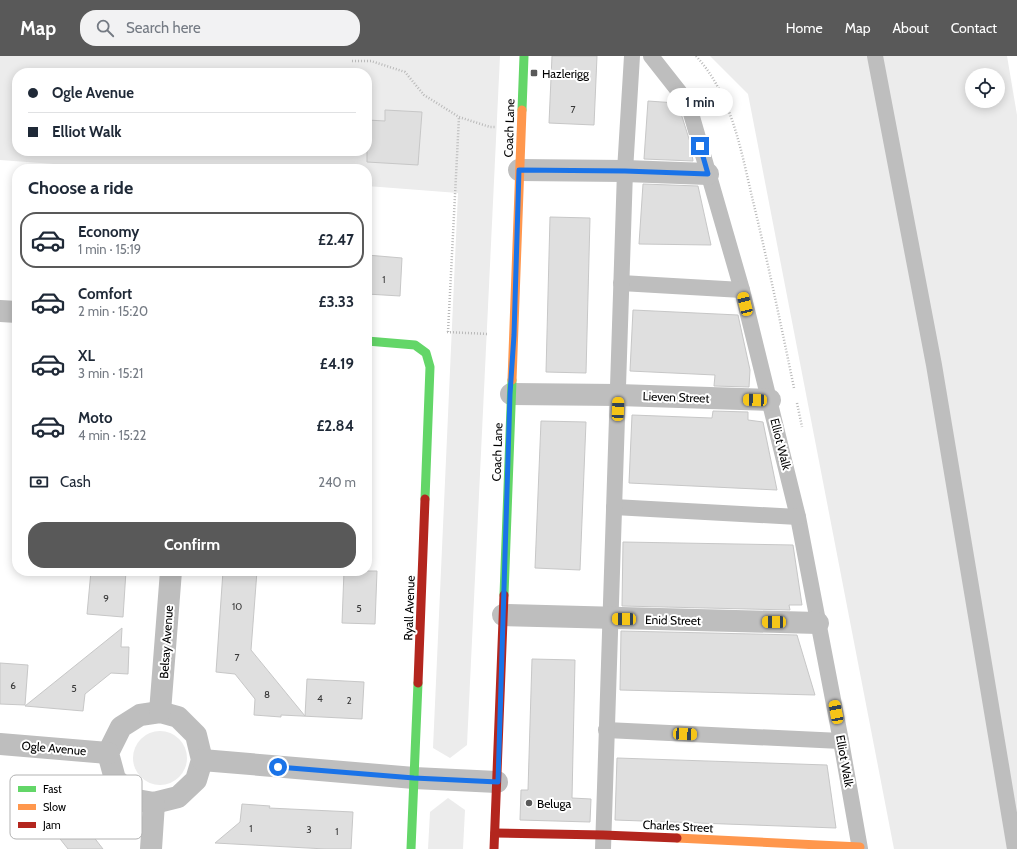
<!DOCTYPE html>
<html lang="en">
<head>
<meta charset="utf-8">
<style>
  :root { --surface:#fff; --page:#f2f2f3; --text:#1f2937; --muted:#747a83; --line:#e0e1e3; --accent:#595959 }
  body { margin:0; font-family:Cabin,sans-serif; background:var(--page); color:var(--text); height:100vh; display:flex; flex-direction:column; font-size:15px; white-space:nowrap }
  * { box-sizing:border-box; margin:0 }
  p { font-size:13px; color:var(--muted) }
  .icon { flex:none; width:22px; height:22px; fill:none; stroke:currentColor; stroke-width:2; stroke-linecap:round; stroke-linejoin:round }
  .map { position:relative; flex:1; overflow:hidden }
  .details { position:absolute; left:12px; top:108px; width:360px; height:412px; display:flex; flex-direction:column; background:var(--surface); border-radius:16px; box-shadow:0 2px 10px #0003 }
  .details>* { flex:none }
  .guide { position:absolute; left:12px; top:12px; width:360px; height:88px; border-radius:16px; box-shadow:0 2px 10px #0003; display:grid; align-content:center; height:88px; padding:0 16px; background:var(--surface) }
  .buttons { position:absolute; left:965px; top:12px; display:grid; gap:8px }
  .buttons a { display:grid; place-items:center; width:40px; height:40px; border-radius:50%; background:var(--surface); box-shadow:0 2px 10px #0003; font-size:20px }
  .end { position:absolute; width:18px; height:18px; margin:-9px; border:5px solid #1a73e8; background:#fff; box-shadow:0 0 0 2px #fff }
  .from { border-radius:50% }
  .bubble { position:absolute; height:28px; border-radius:14px; background:var(--surface); box-shadow:0 2px 10px #0003; font-size:13px; font-weight:800; line-height:28px; text-align:center }
  .car { position:absolute; width:12px; height:24px; margin:-12px -6px; border-radius:5px; box-shadow:0 0 3px 1px #0007; background:linear-gradient(#f5c518 24%,#345 0 40%,#f5c518 0 76%,#345 0 86%,#f5c518 0) }
  .guide b { display:flex; align-items:center; gap:14px; height:38px; font-size:15px }
  .guide b+b { border-top:1px solid var(--line) }
  .guide i { width:10px; height:10px; background:var(--text) }
  ul { padding:0; list-style:none }
  li { display:flex; align-items:center; gap:12px; height:56px; margin:0 8px 6px; padding:0 8px; border:2px solid transparent; border-radius:16px }
  li div { flex:1 }
  li b { display:block; font-size:15px }
  li em { font-style:normal; font-weight:800 }
  li.current { border-color:var(--accent) }
  li>.icon { width:36px; height:36px; stroke-width:1.5 }
  h2 { padding:0 16px; font-size:18px; line-height:48px }
  .pay { display:flex; align-items:center; gap:10px; height:44px; padding:0 16px; font-size:15px }
  .pay p { margin-inline-start:auto }
  .action { display:flex; gap:8px; margin-top:auto; padding:8px 16px }
  .action a { flex:1; height:46px; border-radius:16px; background:var(--accent); color:#fff; font-size:16px; font-weight:800; line-height:46px; text-align:center }
  header { display:flex; align-items:center; gap:24px; box-sizing:border-box; height:56px; padding:0 20px; background:var(--accent); color:#fff }
  header strong { font-size:19px }
  nav { display:flex; gap:22px; margin-inline-start:auto; font-size:14px }
  .search { width:280px; height:36px; background:var(--page); display:flex; align-items:center; gap:10px; box-sizing:border-box; padding:0 14px; border-radius:16px; color:var(--muted); font-size:15px }
  .map>svg:first-child { display:block }
  .green { fill:#ececec; fill-rule:evenodd }
  .building { fill:#dfdfdf; stroke:#c7c7c7 }
  .lines { fill:none; stroke-linecap:round; stroke-linejoin:round }
  .path { stroke:#b9b9b9; stroke-width:2.5; stroke-dasharray:1 2; stroke-linecap:butt }
  .lane { stroke:#bebebe; stroke-width:16 }
  .street { stroke:#bebebe; stroke-width:22 }
  .fast { stroke:#63d668; stroke-width:9 }
  .slow { stroke:#ff974d; stroke-width:9 }
  .jam { stroke:#b3261e; stroke-width:9 }
  .route { stroke:#1a73e8; stroke-width:5 }
  .poi-dot { fill:#595959; stroke:#fff; stroke-width:1.5 }
  .labels { text-anchor:middle; dominant-baseline:central; stroke-width:4; stroke-linejoin:round; paint-order:stroke }
  .number-label { font-size:10px; fill:#383838 }
  .poi-label { font-size:12px; fill:#000; stroke:#fff; text-anchor:start }
  .street-label { font-size:12px; fill:#000; stroke:#fff }
  .key { fill:#fff; stroke:#b2b2b2; stroke-width:1 }
  .key-label { font-size:11px; fill:#000 }
</style>
</head>
<body>
<header>
<strong>Map</strong>
<div class="search"><svg class="icon" aria-label="search" viewBox="0 0 24 24"><circle cx="10" cy="10" r="6"/><path d="M15 15l6 6"/></svg>Search here</div>
<nav><a>Home</a><a>Map</a><a>About</a><a>Contact</a></nav>
</header>
<div class="map">
<svg width="1017" height="793" viewBox="0 0 1017 793">
  <rect width="100%" height="100%" fill="#fff"/>
  <!-- green -->
  <g class="green">
    <path d="M0,0H500L467,689L450,702L433,692L458,137L367,130V113H121L0,104ZM17,17H367V95H17Z"/>
    <path d="M710,0H1007L1017,59V793H894L748,38ZM972,19H998V45H972Z"/>
    <circle cx="160" cy="702" r="27"/>
    <polygon points="448,742 465,754 463,793 428,793 430,756"/>
  </g>
  <!-- building -->
  <g class="building">
    <polygon points="552,0 597,0 594,69 549,67"/>
    <polygon points="648,45 676,47 679,51 690,86 693,105 644,103"/>
    <polygon points="385,54 422,56 418,109 367,106 367,64 385,65"/>
    <polygon points="643,128 698,130 711,189 639,188"/>
    <polygon points="550,161 590,162 586,317 546,316"/>
    <polygon points="367,199 402,202 400,240 367,238"/>
    <polygon points="633,254 738,259 750,314 749,331 714,330 715,319 630,315"/>
    <polygon points="713,355 748,356 748,364 763,366 777,434 629,427 632,359 712,362"/>
    <polygon points="541,365 586,366 580,514 535,512"/>
    <polygon points="623,486 793,489 802,549 789,549 790,554 622,550"/>
    <polygon points="91,515 126,515 123,561 87,558"/>
    <polygon points="223,515 257,515 251,594 305,660 307,623 364,626 362,663 281,659 281,661 254,659 255,643 235,618 216,616"/>
    <polygon points="344,515 377,515 375,568 342,567"/>
    <polygon points="122,572 121,591 129,591 128,618 111,617 85,638 83,655 25,650"/>
    <polygon points="621,575 797,579 815,639 620,634"/>
    <polygon points="532,603 575,604 572,742 591,743 590,766 520,764 521,734 528,734"/>
    <polygon points="0,607 28,609 25,649 0,648"/>
    <polygon points="617,702 827,709 836,772 615,764"/>
    <polygon points="20,732 73,736 72,753 103,793 68,793"/>
    <polygon points="242,748 270,750 269,752 353,756 351,793 326,793 215,787 240,766"/>
  </g>
  <g class="lines">
    <!-- path -->
    <g class="path">
      <path d="M696,0C732,39 741,95 753,145C768,207 781,269 794,332"/>
      <polyline points="352,5 371,5 405,16 424,39 459,61 490,71 495,71"/>
      <polyline points="447,276 488,278"/>
      <polyline points="448,276 459,61"/>
      <polyline points="797,347 802,371"/>
    </g>
    <!-- lane -->
    <g class="lane">
      <polyline points="651,0 688,47 742,234 798,461 841,685 860,793"/>
      <polyline points="875,0 934,309 1015,793"/>
      <polyline points="621,227 742,234"/>
      <polyline points="614,451 798,461"/>
      <polyline points="606,674 841,685"/>
      <polyline points="603,793 625,115 632,0"/>
    </g>
    <!-- street -->
    <g class="street">
      <polyline points="519,114 625,115 708,118"/>
      <polyline points="0,255 17,256"/>
      <polyline points="511,338 618,339 770,344"/>
      <polyline points="503,559 818,567"/>
      <polygon points="160,656 178,661 196,679 202,704 196,724 178,741 154,747 137,744 115,723 108,697 121,671 140,659"/>
      <polyline points="160,656 171,515"/>
      <polyline points="0,688 108,697"/>
      <polyline points="202,704 414,722 497,726"/>
      <polyline points="151,793 154,747"/>
    </g>
    <!-- fast -->
    <g class="fast">
      <polyline points="522,54 524,0"/>
      <polyline points="367,285 415,289 426,297 430,311 425,443"/>
      <polyline points="504,539 512,324"/>
      <polyline points="411,793 418,627"/>
    </g>
    <!-- slow -->
    <g class="slow">
      <polyline points="512,324 522,54"/>
      <polyline points="677,782 860,791"/>
    </g>
    <!-- jam -->
    <g class="jam">
      <polyline points="418,627 425,443"/>
      <polyline points="495,777 603,779 677,782"/>
      <polyline points="494,793 504,539"/>
    </g>
  </g>
  <g class="lines">
    <!-- route -->
    <polyline class="route" points="278,711 414,722 498,726 510,338 514,279 519,114 625,115 708,118 700,90"/>
  </g>
  <!-- markers -->
  <g class="poi-dot">
    <rect x="530" y="13" width="8" height="8" rx="2"/>
    <circle cx="529" cy="747" r="4"/>
  </g>
  <g class="labels">
    <!-- number labels -->
    <g class="number-label">
      <text x="573" y="53">7</text>
      <text x="384" y="223">1</text>
      <text x="106" y="542">9</text>
      <text x="237" y="550">10</text>
      <text x="359" y="552">5</text>
      <text x="237" y="601">7</text>
      <text x="13" y="629">6</text>
      <text x="74" y="632">5</text>
      <text x="267" y="638">8</text>
      <text x="320" y="642">4</text>
      <text x="349" y="644">2</text>
      <text x="251" y="772">1</text>
      <text x="309" y="773">3</text>
      <text x="337" y="775">1</text>
    </g>
    <!-- poi labels -->
    <g class="poi-label">
      <text x="542" y="17">Hazlerigg</text>
      <text x="537" y="747">Beluga</text>
    </g>
    <!-- street labels -->
    <g class="street-label">
      <text transform="translate(509 72) rotate(-88)">Coach Lane</text>
      <text transform="translate(676 341) rotate(2)">Lieven Street</text>
      <text transform="translate(781 388) rotate(76)">Elliot Walk</text>
      <text transform="translate(497 396) rotate(-88)">Coach Lane</text>
      <text transform="translate(409 552) rotate(-88)">Ryall Avenue</text>
      <text transform="translate(673 564) rotate(1)">Enid Street</text>
      <text transform="translate(166 586) rotate(-86)">Belsay Avenue</text>
      <text transform="translate(54 692) rotate(5)">Ogle Avenue</text>
      <text transform="translate(845 705) rotate(80)">Elliot Walk</text>
      <text transform="translate(678 770) rotate(3)">Charles Street</text>
    </g>
  </g>
  <!-- legend -->
  <rect x="10" y="719" width="132" height="64" rx="6" class="key"/>
  <rect x="18" y="730" width="18" height="6" fill="#63d668"/>
  <rect x="18" y="748" width="18" height="6" fill="#ff974d"/>
  <rect x="18" y="766" width="18" height="6" fill="#b3261e"/>
  <g class="key-label">
    <text x="43" y="737">Fast</text>
    <text x="43" y="755">Slow</text>
    <text x="43" y="773">Jam</text>
  </g>
</svg>
<div class="buttons">
<a><svg class="icon" aria-label="locate" viewBox="0 0 24 24"><circle cx="12" cy="12" r="6"/><path d="M12 2v4M12 18v4M2 12h4M18 12h4"/></svg></a>
</div>
<i class="end from" style="left:278px;top:711px"></i>
<i class="end" style="left:700px;top:90px"></i>
<div class="bubble" style="left:667px;top:32px;width:66px">1 min</div>
<i class="car" style="left:745px;top:248px;rotate:346deg"></i>
<i class="car" style="left:755px;top:344px;rotate:272deg"></i>
<i class="car" style="left:618px;top:353px;rotate:2deg"></i>
<i class="car" style="left:624px;top:563px;rotate:271deg"></i>
<i class="car" style="left:774px;top:566px;rotate:271deg"></i>
<i class="car" style="left:836px;top:656px;rotate:349deg"></i>
<i class="car" style="left:685px;top:678px;rotate:93deg"></i>
<div class="guide">
<b><i class="from"></i>Ogle Avenue</b>
<b><i></i>Elliot Walk</b>
</div>
<section class="details">
<h2>Choose a ride</h2>
<ul>
<li class="current"><svg class="icon" aria-label="car" viewBox="0 0 24 24"><path d="M5 17H2v-5l4-1 3-4h7l3 4 3 1v5h-3M9 17h6M6 11h13"/><circle cx="7" cy="17" r="2"/><circle cx="17" cy="17" r="2"/></svg><div><b>Economy</b><p>1 min · 15:19</p></div><em>£2.47</em></li>
<li><svg class="icon" aria-label="car" viewBox="0 0 24 24"><path d="M5 17H2v-5l4-1 3-4h7l3 4 3 1v5h-3M9 17h6M6 11h13"/><circle cx="7" cy="17" r="2"/><circle cx="17" cy="17" r="2"/></svg><div><b>Comfort</b><p>2 min · 15:20</p></div><em>£3.33</em></li>
<li><svg class="icon" aria-label="car" viewBox="0 0 24 24"><path d="M5 17H2v-5l4-1 3-4h7l3 4 3 1v5h-3M9 17h6M6 11h13"/><circle cx="7" cy="17" r="2"/><circle cx="17" cy="17" r="2"/></svg><div><b>XL</b><p>3 min · 15:21</p></div><em>£4.19</em></li>
<li><svg class="icon" aria-label="car" viewBox="0 0 24 24"><path d="M5 17H2v-5l4-1 3-4h7l3 4 3 1v5h-3M9 17h6M6 11h13"/><circle cx="7" cy="17" r="2"/><circle cx="17" cy="17" r="2"/></svg><div><b>Moto</b><p>4 min · 15:22</p></div><em>£2.84</em></li>
</ul>
<div class="pay"><svg class="icon" aria-label="cash" viewBox="0 0 24 24"><path d="M3 7h18v10H3z"/><circle cx="12" cy="12" r="2"/></svg>Cash<p>240 m</p></div>
<div class="action"><a>Confirm</a></div>
</section>
</div>
</body>
</html>
